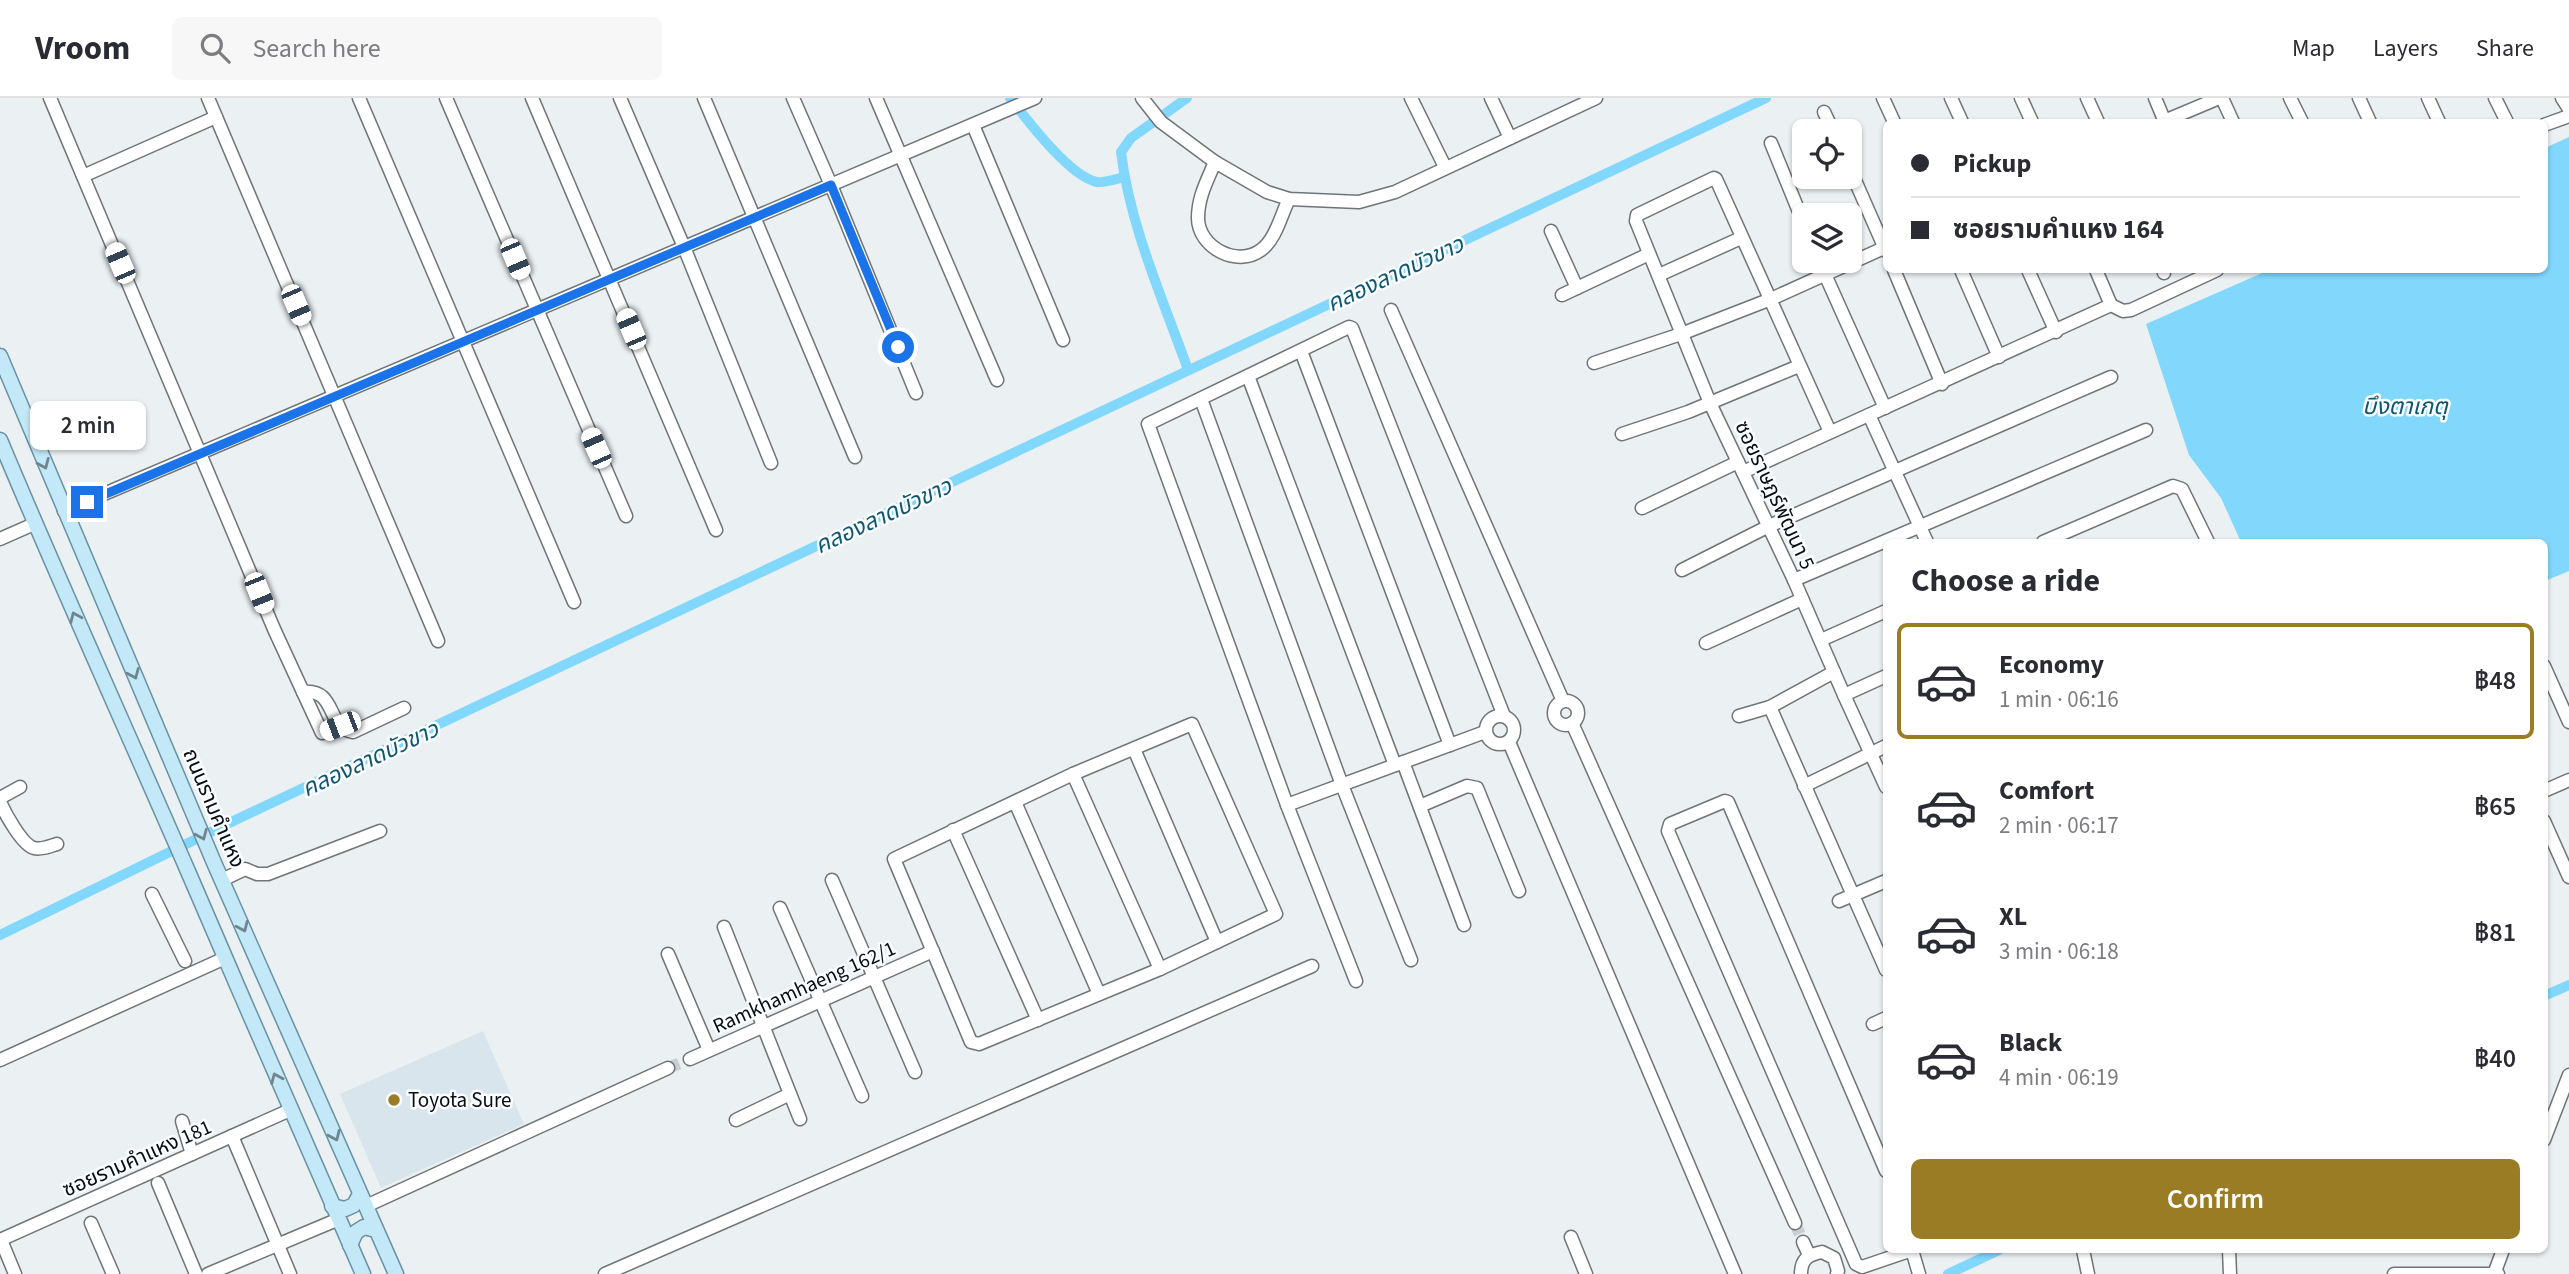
<!DOCTYPE html>
<html lang="en">
<head>
<meta charset="utf-8">
<style>
  :root { --surface:#fff; --page:#f7f7f7; --text:#2b2b33; --muted:#7c7c81; --line:#e1e1e2; --accent:#9a7c25 }
  body { margin:0; font-family:"Source Sans 3","Noto Sans Thai",sans-serif; background:var(--page); color:var(--text); height:100vh; display:flex; flex-direction:column; font-size:26px; white-space:nowrap }
  * { box-sizing:border-box; margin:0 }
  p { font-size:23px; color:var(--muted) }
  .icon { flex:none; width:38px; height:38px; fill:none; stroke:currentColor; stroke-width:2; stroke-linecap:round; stroke-linejoin:round }
  .map { position:relative; flex:1; overflow:hidden }
  .sheet { position:absolute; left:1883px; top:441px; width:665px; height:714px; display:flex; flex-direction:column; background:var(--surface); border-radius:10px; box-shadow:0 2px 5px #0004 }
  .sheet>* { flex:none }
  .guide { position:absolute; left:1883px; top:21px; width:665px; height:154px; border-radius:10px; box-shadow:0 2px 5px #0004; display:grid; align-content:center; height:154px; padding:0 28px; background:var(--surface) }
  .tools { position:absolute; left:1792px; top:21px; display:grid; gap:14px }
  .tools a { display:grid; place-items:center; width:70px; height:70px; border-radius:10px; background:var(--surface); box-shadow:0 2px 5px #0004; font-size:35px }
  .end { position:absolute; width:32px; height:32px; margin:-16px; border:9px solid #1a73e8; background:#fff; box-shadow:0 0 0 4px #fff }
  .from { border-radius:50% }
  .bubble { position:absolute; height:49px; border-radius:10px; background:var(--surface); box-shadow:0 2px 5px #0004; font-size:23px; font-weight:600; line-height:49px; text-align:center }
  .car { position:absolute; width:21px; height:42px; margin:-21px -10px; border-radius:9px; box-shadow:0 0 5px 2px #0007; background:linear-gradient(#fff 24%,#345 0 40%,#fff 0 76%,#345 0 86%,#fff 0) }
  .guide b { display:flex; align-items:center; gap:24px; height:66px; font-size:26px }
  .guide b+b { border-top:2px solid var(--line) }
  .guide i { width:18px; height:18px; background:var(--text) }
  ul { padding:0; list-style:none }
  li { display:flex; align-items:center; gap:21px; height:116px; margin:0 14px 10px; padding:0 14px; border:4px solid transparent; border-radius:10px }
  li div { flex:1 }
  li b { display:block; font-size:26px }
  li em { font-style:normal; font-weight:600 }
  li.current { border-color:var(--accent) }
  li>.icon { width:63px; height:63px; stroke-width:1.5 }
  h2 { padding:0 28px; font-size:32px; line-height:84px }
  .primary-button { display:flex; gap:14px; margin-top:auto; padding:14px 28px }
  .primary-button a { flex:1; height:80px; border-radius:10px; background:var(--accent); color:#fff; font-size:28px; font-weight:600; line-height:80px; text-align:center }
  header { display:flex; align-items:center; gap:42px; box-sizing:border-box; height:98px; padding:0 35px; background:var(--surface); border-bottom:2px solid var(--line) }
  header strong { font-size:33px }
  nav { display:flex; gap:38px; margin-inline-start:auto; font-size:24px }
  .search { width:490px; height:63px; background:var(--page); display:flex; align-items:center; gap:18px; box-sizing:border-box; padding:0 24px; border-radius:10px; color:var(--muted); font-size:26px }
  .map>svg:first-child { display:block }
  .built { fill:#d8e5ec }
  .water { fill:#82d7fc }
  .lines { fill:none; stroke-linecap:round; stroke-linejoin:round }
  .canal { stroke:#82d7fc; stroke-width:10 }
  .minor-tunnel { stroke:#c9ced0; stroke-width:12; stroke-dasharray:12 6; stroke-linecap:butt }
  .minor-casing { stroke:#6f7476; stroke-width:15 }
  .major-casing { stroke:#6991a2; stroke-width:17 }
  .minor { stroke:#fff; stroke-width:12 }
  .major { stroke:#c3e8f8; stroke-width:14 }
  .oneway { stroke:#70858e }
  .route { stroke:#1a73e8; stroke-width:9 }
  .poi-dot { fill:#9a7c25; stroke:#fafdff; stroke-width:2.5 }
  .labels { text-anchor:middle; dominant-baseline:central; stroke-width:5; stroke-linejoin:round; paint-order:stroke }
  .street-label { font-size:21px; fill:#0b0c0d; stroke:#fafdff }
  .poi-label { font-size:21px; fill:#0b0c0d; stroke:#fafdff; text-anchor:start }
  .water-label { font-size:23px; font-style:italic; fill:#11566f; stroke:#fafdff }
</style>
</head>
<body>
<header>
<strong>Vroom</strong>
<div class="search"><svg class="icon" aria-label="search" viewBox="0 0 24 24"><circle cx="10" cy="10" r="6"/><path d="M15 15l6 6"/></svg>Search here</div>
<nav><a>Map</a><a>Layers</a><a>Share</a></nav>
</header>
<div class="map">
<svg width="2569" height="1176" viewBox="0 0 2569 1176">
  <rect width="100%" height="100%" fill="#ebf0f3"/>
  <!-- built -->
  <polygon class="built" points="483,933 524,1026 381,1090 340,996"/>
  <!-- water -->
  <polygon class="water" points="2569,39 2569,473 2545,483 2544,444 2241,444 2221,400 2189,357 2146,226 2269,172 2544,172 2545,50"/>
  <g class="lines">
    <!-- canal -->
    <g class="canal">
      <path d="M1010,0C1027,22 1070,79 1097,84C1105,85 1116,81 1124,79"/>
      <path d="M1187,0L1131,40L1121,54C1130,128 1162,199 1187,269"/>
      <polyline points="0,837 227,726 1766,0"/>
      <polyline points="2544,898 2569,887"/>
      <polyline points="1948,1176 1999,1152"/>
    </g>
    <!-- minor-tunnel -->
    <g class="minor-tunnel">
      <polyline points="668,970 690,961"/>
      <polyline points="1795,1125 1803,1144"/>
    </g>
    <!-- minor casing -->
    <g class="minor-casing">
      <g id="minor">
        <path d="M50,0L274,531L303,594C337,590 326,630 353,634L404,610"/>
        <polyline points="208,0 438,543"/>
        <polyline points="359,0 574,504"/>
        <polyline points="446,0 626,418"/>
        <polyline points="532,0 716,432"/>
        <polyline points="620,0 684,149 771,365"/>
        <polyline points="704,0 855,359"/>
        <polyline points="793,0 831,87 916,295"/>
        <polyline points="876,0 997,282"/>
        <polyline points="1142,0 1161,24 1215,64 1267,94 1289,101 1359,104 1395,94 1596,0"/>
        <polyline points="1411,0 1445,69"/>
        <polyline points="1491,0 1510,40"/>
        <polyline points="1883,0 1894,24"/>
        <polyline points="1951,0 1962,24"/>
        <polyline points="2021,0 2032,24"/>
        <polyline points="2087,0 2098,24"/>
        <polyline points="2155,0 2165,24"/>
        <polyline points="2222,0 2233,24"/>
        <polyline points="2290,0 2302,24"/>
        <polyline points="2359,0 2370,24"/>
        <polyline points="2428,0 2439,24"/>
        <polyline points="2495,0 2507,24"/>
        <polyline points="2562,0 2569,11"/>
        <polyline points="1824,14 1833,33"/>
        <polyline points="2162,24 2219,0"/>
        <polyline points="973,27 1063,242"/>
        <polyline points="2544,27 2569,18"/>
        <polyline points="1771,45 1804,126"/>
        <path d="M1215,64C1207,83 1198,99 1198,120C1198,149 1237,170 1261,152C1276,141 1281,117 1289,101"/>
        <polyline points="1850,71 1886,153"/>
        <polyline points="83,78 216,19"/>
        <polyline points="1551,133 1577,190"/>
        <polyline points="1819,163 1885,310"/>
        <polyline points="1894,172 1942,286"/>
        <polyline points="1961,172 1999,259"/>
        <polyline points="2028,172 2056,234"/>
        <polyline points="2096,172 2111,207 2123,213 2131,212 2217,172"/>
        <polyline points="2163,172 2164,175"/>
        <polyline points="1659,177 1741,140"/>
        <polyline points="1562,197 1649,156"/>
        <polyline points="1391,212 1563,603"/>
        <polyline points="1301,253 1450,647"/>
        <polyline points="1594,265 1681,236 1771,201 1886,149"/>
        <polyline points="1248,278 1395,667"/>
        <polyline points="1201,301 1342,687 1411,862"/>
        <polyline points="1869,317 1927,444"/>
        <polyline points="1830,334 1716,81 1714,80 1637,117 1636,123 1710,305 1794,482 1844,597 1886,689"/>
        <polyline points="1622,336 1688,314 1799,268"/>
        <polyline points="1743,374 2111,207"/>
        <polyline points="1642,410 1738,364"/>
        <polyline points="64,413 1035,0"/>
        <polyline points="0,441 34,426"/>
        <polyline points="2043,444 2173,388 2182,391 2208,444"/>
        <polyline points="1682,472 1769,428 2111,279"/>
        <polyline points="1794,482 2146,332"/>
        <polyline points="1821,542 1886,513"/>
        <polyline points="1706,545 1802,501"/>
        <polyline points="2544,568 2569,624"/>
        <polyline points="303,594 322,635 340,628"/>
        <polyline points="1844,597 1886,578"/>
        <circle cx="1566" cy="615" r="12"/>
        <polyline points="1770,609 1886,872"/>
        <circle cx="1500" cy="632" r="14"/>
        <polyline points="1739,618 1770,609 1834,574"/>
        <polyline points="1572,625 1795,1125"/>
        <polygon points="1192,626 1276,816 1160,871 979,946 971,944 894,761 1073,676"/>
        <polyline points="1509,644 1735,1176"/>
        <polyline points="1134,651 1217,844"/>
        <polyline points="1403,664 1464,827"/>
        <polyline points="1073,676 1160,871"/>
        <polyline points="1804,688 1886,648"/>
        <polyline points="2544,693 2569,682"/>
        <polyline points="0,700 20,689"/>
        <path d="M0,704C5,715 22,747 34,750C42,752 50,748 57,746"/>
        <polyline points="1015,704 1099,896"/>
        <polyline points="1287,707 1485,634"/>
        <polyline points="1420,708 1467,688 1477,690 1519,793"/>
        <polyline points="2544,723 2569,779"/>
        <polyline points="953,732 1038,922"/>
        <polyline points="222,782 245,771 257,776 268,776 380,733"/>
        <polyline points="832,782 915,974"/>
        <polyline points="152,796 185,863"/>
        <polyline points="1839,803 1886,783"/>
        <polyline points="780,810 862,998"/>
        <polyline points="724,829 800,1021"/>
        <polyline points="668,856 709,952"/>
        <polyline points="1356,883 1287,707 1148,326 1349,229 1352,230 1504,618"/>
        <polyline points="1873,926 1886,920"/>
        <polyline points="690,961 933,853"/>
        <polyline points="0,962 225,860"/>
        <polyline points="736,1022 790,996"/>
        <polyline points="182,1023 192,1056"/>
        <polyline points="232,1038 290,1176"/>
        <polyline points="2544,1042 2569,977"/>
        <polyline points="1886,1073 1728,704 1725,703 1670,726 1668,733 1856,1166 1862,1169 1912,1152"/>
        <polyline points="158,1085 196,1176"/>
        <polyline points="366,1108 668,970"/>
        <polyline points="91,1125 113,1176"/>
        <polyline points="1571,1139 1586,1176"/>
        <polyline points="0,1142 290,1012"/>
        <polyline points="1,1142 15,1176"/>
        <polyline points="1803,1144 1809,1157"/>
        <polyline points="1912,1152 1919,1176"/>
        <polyline points="2083,1152 2088,1176"/>
        <polyline points="2229,1152 2230,1176"/>
        <polyline points="208,1176 339,1121"/>
        <polyline points="605,1176 1312,868"/>
        <path d="M1801,1176C1801,1161 1808,1157 1822,1154L1834,1160L1838,1173L1837,1176"/>
        <polyline points="2394,1176 2498,1176"/>
        <polyline points="2494,1176 2503,1152"/>
      </g>
    </g>
    <!-- major casing -->
    <g class="major-casing">
      <g id="major">
        <polyline points="0,258 215,767 396,1176"/>
        <path d="M0,342C61,488 127,633 190,778C247,911 305,1044 363,1176"/>
        <polyline points="332,1108 345,1111 354,1107 360,1096"/>
        <polyline points="350,1147 356,1134 364,1129 376,1132"/>
      </g>
    </g>
    <!-- minor -->
    <use href="#minor" class="minor"/>
    <!-- major -->
    <use href="#major" class="major"/>
  </g>
  <!-- one-way arrows -->
  <defs><path id="oneway-chevron" d="M-2-3.5L2.5 0L-2 3.5" fill="none" stroke-width="1.6" stroke-linecap="round" stroke-linejoin="round" transform="scale(1.75)"/></defs>
  <g class="oneway">
    <use href="#oneway-chevron" transform="translate(44 366) rotate(67)"/>
    <use href="#oneway-chevron" transform="translate(75 519) rotate(-114)"/>
    <use href="#oneway-chevron" transform="translate(134 576) rotate(67)"/>
    <use href="#oneway-chevron" transform="translate(202 737) rotate(67)"/>
    <use href="#oneway-chevron" transform="translate(243 829) rotate(66)"/>
    <use href="#oneway-chevron" transform="translate(276 980) rotate(-113)"/>
    <use href="#oneway-chevron" transform="translate(335 1038) rotate(66)"/>
  </g>
  <g class="lines">
    <!-- route -->
    <polyline class="route" points="87,404 831,87 898,249"/>
  </g>
  <!-- markers -->
  <circle class="poi-dot" cx="394" cy="1002" r="7"/>
  <g class="labels">
    <!-- street labels -->
    <g class="street-label">
      <text transform="translate(1775 397) rotate(65)">ซอยราษฎร์พัฒนา 5</text>
      <text transform="translate(214 710) rotate(67)">ถนนรามคำแหง</text>
      <text transform="translate(804 889) rotate(-24)">Ramkhamhaeng 162/1</text>
      <text transform="translate(137 1060) rotate(-24)">ซอยรามคำแหง 181</text>
    </g>
    <!-- poi labels -->
    <g class="poi-label">
      <text x="408" y="1002">Toyota Sure</text>
    </g>
    <!-- water labels -->
    <g class="water-label">
      <text transform="translate(1395 176) rotate(-25)">คลองลาดบัวขาว</text>
      <text x="2405" y="308">บึงตาเกตุ</text>
      <text transform="translate(883 418) rotate(-25)">คลองลาดบัวขาว</text>
      <text transform="translate(370 661) rotate(-25)">คลองลาดบัวขาว</text>
    </g>
  </g>
</svg>
<div class="tools">
<a><svg class="icon" aria-label="locate" viewBox="0 0 24 24"><circle cx="12" cy="12" r="6"/><path d="M12 2v4M12 18v4M2 12h4M18 12h4"/></svg></a>
<a><svg class="icon" aria-label="layers" viewBox="0 0 24 24"><path d="M12 4l9 5-9 5-9-5zM3 14l9 5 9-5"/></svg></a>
</div>
<i class="end from" style="left:898px;top:249px"></i>
<i class="end" style="left:87px;top:404px"></i>
<div class="bubble" style="left:30px;top:303px;width:116px">2 min</div>
<i class="car" style="left:515px;top:161px;rotate:157deg"></i>
<i class="car" style="left:120px;top:165px;rotate:337deg"></i>
<i class="car" style="left:296px;top:207px;rotate:157deg"></i>
<i class="car" style="left:631px;top:231px;rotate:337deg"></i>
<i class="car" style="left:596px;top:350px;rotate:336deg"></i>
<i class="car" style="left:259px;top:495px;rotate:158deg"></i>
<i class="car" style="left:340px;top:628px;rotate:249deg"></i>
<div class="guide">
<b><i class="from"></i>Pickup</b>
<b><i></i>ซอยรามคำแหง 164</b>
</div>
<section class="sheet">
<h2>Choose a ride</h2>
<ul>
<li class="current"><svg class="icon" aria-label="car" viewBox="0 0 24 24"><path d="M5 17H2v-5l4-1 3-4h7l3 4 3 1v5h-3M9 17h6M6 11h13"/><circle cx="7" cy="17" r="2"/><circle cx="17" cy="17" r="2"/></svg><div><b>Economy</b><p>1 min · 06:16</p></div><em>฿48</em></li>
<li><svg class="icon" aria-label="car" viewBox="0 0 24 24"><path d="M5 17H2v-5l4-1 3-4h7l3 4 3 1v5h-3M9 17h6M6 11h13"/><circle cx="7" cy="17" r="2"/><circle cx="17" cy="17" r="2"/></svg><div><b>Comfort</b><p>2 min · 06:17</p></div><em>฿65</em></li>
<li><svg class="icon" aria-label="car" viewBox="0 0 24 24"><path d="M5 17H2v-5l4-1 3-4h7l3 4 3 1v5h-3M9 17h6M6 11h13"/><circle cx="7" cy="17" r="2"/><circle cx="17" cy="17" r="2"/></svg><div><b>XL</b><p>3 min · 06:18</p></div><em>฿81</em></li>
<li><svg class="icon" aria-label="car" viewBox="0 0 24 24"><path d="M5 17H2v-5l4-1 3-4h7l3 4 3 1v5h-3M9 17h6M6 11h13"/><circle cx="7" cy="17" r="2"/><circle cx="17" cy="17" r="2"/></svg><div><b>Black</b><p>4 min · 06:19</p></div><em>฿40</em></li>
</ul>
<div class="primary-button"><a>Confirm</a></div>
</section>
</div>
</body>
</html>
